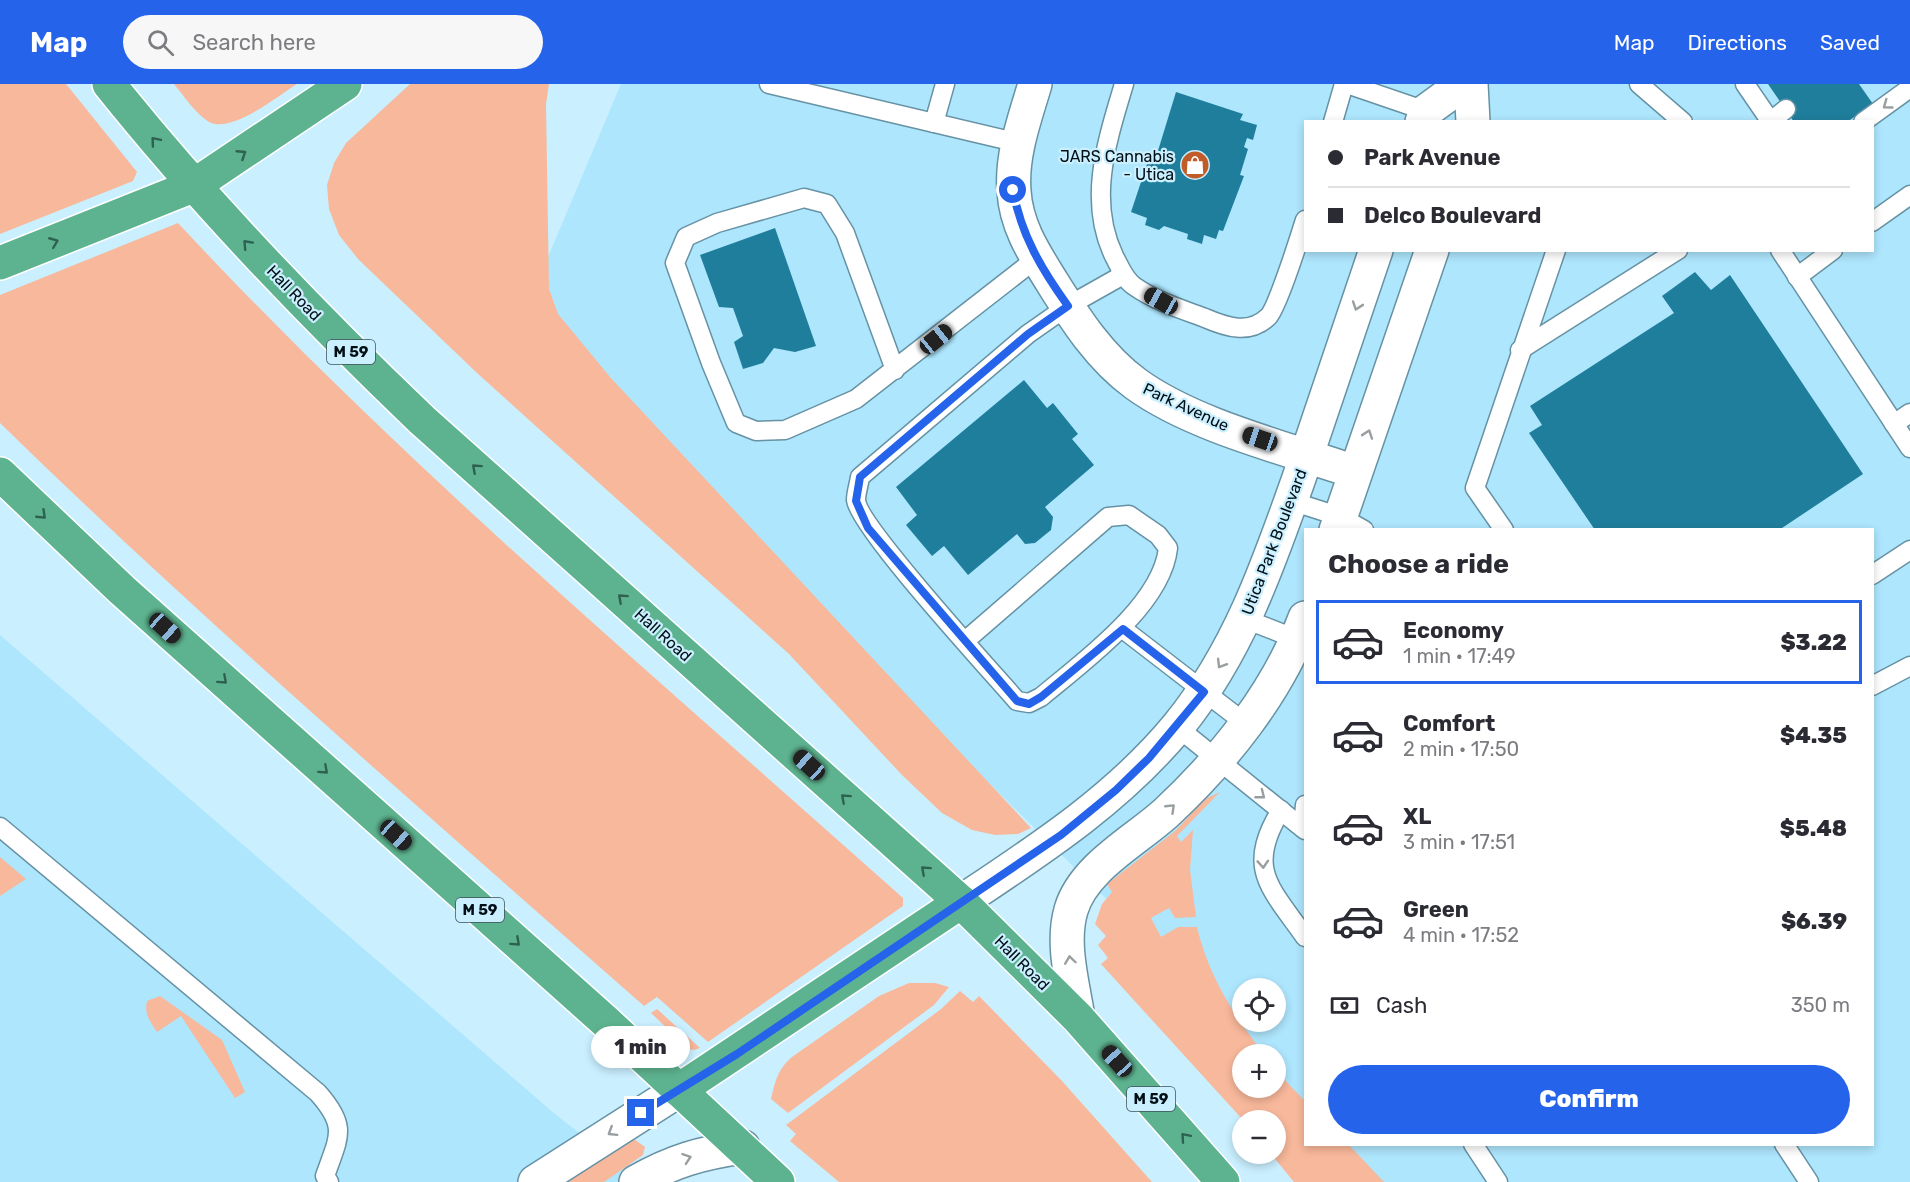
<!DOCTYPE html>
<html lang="en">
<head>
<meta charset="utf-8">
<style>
  :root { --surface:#fff; --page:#f7f7f7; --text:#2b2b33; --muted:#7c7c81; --line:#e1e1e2; --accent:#2563eb }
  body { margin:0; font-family:Rubik,sans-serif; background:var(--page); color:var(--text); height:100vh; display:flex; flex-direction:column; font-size:22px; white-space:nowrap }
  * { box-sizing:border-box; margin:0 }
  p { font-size:20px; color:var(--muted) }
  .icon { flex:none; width:33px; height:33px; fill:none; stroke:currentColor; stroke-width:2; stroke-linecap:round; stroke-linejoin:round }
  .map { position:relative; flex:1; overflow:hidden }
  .drawer { position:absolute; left:1304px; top:444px; width:570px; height:618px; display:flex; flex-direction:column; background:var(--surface); border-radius:0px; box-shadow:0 3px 9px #0003 }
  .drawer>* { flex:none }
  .top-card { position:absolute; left:1304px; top:36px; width:570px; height:132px; border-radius:0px; box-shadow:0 3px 9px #0003; display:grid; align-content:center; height:132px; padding:0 24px; background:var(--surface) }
  .buttons { position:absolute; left:1232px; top:894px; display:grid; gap:12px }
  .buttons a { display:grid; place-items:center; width:54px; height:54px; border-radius:50%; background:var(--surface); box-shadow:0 3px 9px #0003; font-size:30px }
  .end { position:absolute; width:27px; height:27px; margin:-14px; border:8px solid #2563eb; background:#fff; box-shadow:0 0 0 3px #fff }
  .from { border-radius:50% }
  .bubble { position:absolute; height:42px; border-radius:21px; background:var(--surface); box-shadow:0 3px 9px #0003; font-size:20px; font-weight:800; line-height:42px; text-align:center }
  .car { position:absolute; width:18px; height:36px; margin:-18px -9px; border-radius:8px; box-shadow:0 0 4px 2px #0007; background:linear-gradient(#222 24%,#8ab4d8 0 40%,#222 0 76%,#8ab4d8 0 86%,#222 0) }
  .top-card b { display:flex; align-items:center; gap:21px; height:57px; font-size:22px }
  .top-card b+b { border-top:2px solid var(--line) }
  .top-card i { width:15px; height:15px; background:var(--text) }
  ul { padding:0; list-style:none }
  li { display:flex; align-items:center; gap:18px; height:84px; margin:0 12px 9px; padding:0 12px; border:3px solid transparent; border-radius:0px }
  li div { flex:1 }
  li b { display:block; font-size:22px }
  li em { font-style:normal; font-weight:800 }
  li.selected { border-color:var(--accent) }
  li>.icon { width:54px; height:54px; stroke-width:1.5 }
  h2 { padding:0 24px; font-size:27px; line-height:72px }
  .pay { display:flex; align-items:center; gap:15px; height:66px; padding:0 24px; font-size:22px }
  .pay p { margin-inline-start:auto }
  .button { display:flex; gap:12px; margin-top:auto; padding:12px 24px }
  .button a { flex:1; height:69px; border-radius:36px; background:var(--accent); color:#fff; font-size:24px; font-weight:800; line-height:69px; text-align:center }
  header { display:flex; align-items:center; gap:36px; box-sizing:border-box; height:84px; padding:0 30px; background:var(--accent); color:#fff }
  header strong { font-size:28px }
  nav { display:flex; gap:33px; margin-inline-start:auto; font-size:21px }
  .search { width:420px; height:54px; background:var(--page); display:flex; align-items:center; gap:15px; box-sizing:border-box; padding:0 21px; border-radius:33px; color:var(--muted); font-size:22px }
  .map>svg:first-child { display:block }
  .built { fill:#aee6fd; fill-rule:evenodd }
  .green { fill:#f8b89b }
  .building { fill:#1f7e9c }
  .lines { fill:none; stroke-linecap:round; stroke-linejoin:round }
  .lane-casing { stroke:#6692a4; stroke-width:21 }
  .street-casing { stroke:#6692a4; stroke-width:36 }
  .highway-casing { stroke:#fff; stroke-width:36 }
  .lane { stroke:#fff; stroke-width:18 }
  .street { stroke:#fff; stroke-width:33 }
  .highway { stroke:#5db38f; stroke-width:33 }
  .oneway { stroke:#999fa1 }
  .oneway2 { stroke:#2f6152 }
  .route { stroke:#2563eb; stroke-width:8 }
  .labels { text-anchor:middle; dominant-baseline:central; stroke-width:4.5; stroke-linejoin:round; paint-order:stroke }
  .shield { fill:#caefff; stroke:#3d525b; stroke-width:1.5 }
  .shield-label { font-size:15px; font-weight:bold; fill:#010f15 }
  .poi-label { font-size:16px; fill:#010f15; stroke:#caefff; text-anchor:end }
  .street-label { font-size:16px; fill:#010f15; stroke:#caefff }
</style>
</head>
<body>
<header>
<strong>Map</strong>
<div class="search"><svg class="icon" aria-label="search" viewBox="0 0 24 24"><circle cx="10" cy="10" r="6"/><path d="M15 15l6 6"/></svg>Search here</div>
<nav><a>Map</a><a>Directions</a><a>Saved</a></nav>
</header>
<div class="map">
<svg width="1910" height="1098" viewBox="0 0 1910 1098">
  <rect width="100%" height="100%" fill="#caefff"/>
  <!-- built -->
  <g class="built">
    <path d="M621,0H1910V1098H1350L1319,1061L1872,1060V446H1305V1044L1275,1004V970H1245L1159,867L521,237ZM1305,38H1872V166H1305ZM1242,904H1275V938H1242Z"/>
    <polygon points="0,551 555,1030 642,1098 0,1098"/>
  </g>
  <!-- green -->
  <g class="green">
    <polygon points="0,0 66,0 137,88 133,97 0,150"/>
    <path d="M174,0H297C278,12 231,50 209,38C195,29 184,12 174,0Z"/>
    <polygon points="410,0 549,0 546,20 549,205 558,230 610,293 1031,744 1018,750 995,751 972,746 942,729 902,691 789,570 477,289 358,175 339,151 329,125 327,101 334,79 346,59"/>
    <path d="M178,139C403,381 657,594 903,814V822L708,958L657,913L644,922C427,730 207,541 0,339V211Z"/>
    <path d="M1220,708L1177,752L1181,758L1193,746L1190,786L1196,833L1175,834L1169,824L1151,834L1161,853L1178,843H1197C1208,891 1234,932 1264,970H1242V1004H1275V986L1305,1017V1060L1349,1061L1384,1098H1294L1271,1070H1275V1036H1243L1101,880L1108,874L1098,861L1106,852L1095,840L1102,820L1112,808L1107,800L1175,747L1205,715Z"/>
    <polygon points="0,773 26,795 0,812"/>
    <path d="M909,899H935L949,903L934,921L788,1029L771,1015C775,997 778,985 792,973L879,912Z"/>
    <polygon points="960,907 973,918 979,912 1062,997 1152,1098 839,1098 790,1057 796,1050 786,1041 941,925"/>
    <path d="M160,912L222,956L245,1008L235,1014L181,932L157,948C150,937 144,931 147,917Z"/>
    <polygon points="657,925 700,964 694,966 689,965 651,929"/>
    <polygon points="634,1055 645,1063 643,1071 604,1098 565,1098"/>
  </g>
  <!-- building -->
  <g class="building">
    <polygon points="1768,0 1859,0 1873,20 1847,38 1794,38"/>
    <polygon points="1176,8 1243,30 1240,36 1257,41 1253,56 1247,54 1244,63 1248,65 1240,91 1244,92 1223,147 1219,146 1216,155 1204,151 1202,160 1187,155 1188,150 1164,142 1159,146 1145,141 1147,134 1131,128 1151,68 1157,70"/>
    <polygon points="775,144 816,262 795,268 774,264 763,279 743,285 734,258 743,252 733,224 719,223 700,171"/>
    <polygon points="1695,188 1711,206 1730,191 1863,390 1779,446 1595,446 1529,349 1542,341 1530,322 1674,229 1662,212"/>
    <polygon points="1024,296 1047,324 1053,319 1078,350 1072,355 1094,381 1045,423 1053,433 1051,446 1035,459 1025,460 1017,450 968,491 944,462 932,472 906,441 917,431 896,403"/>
  </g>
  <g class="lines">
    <!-- lane casing -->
    <g class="lane-casing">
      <g id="lane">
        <polyline points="769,0 1019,59"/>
        <path d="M1124,0C1107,57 1087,116 1114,172C1120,183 1124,195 1134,202C1155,217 1181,225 1205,234C1226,243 1249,251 1268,233C1277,225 1300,152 1305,136"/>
        <polyline points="1347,0 1426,27"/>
        <polyline points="1639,0 1683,38"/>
        <polyline points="1745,0 1771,38"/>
        <polyline points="1771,37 1786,25"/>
        <polyline points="1333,38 1344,0"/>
        <polyline points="1863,38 1910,4"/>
        <polyline points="934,39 945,0"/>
        <polyline points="1872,138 1910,111"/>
        <polyline points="1780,166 1910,364"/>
        <polyline points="1797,193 1833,166"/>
        <polyline points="1520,266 1678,166"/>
        <polyline points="895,286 845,149 827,120 804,114 717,139 686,153 675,179 711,279 736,339 756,347 785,346 856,315 1037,174"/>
        <polyline points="1894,340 1910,329"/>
        <polyline points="1291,417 1341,433 1364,446"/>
        <polyline points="1504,446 1475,404 1556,166"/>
        <polyline points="1872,491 1910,466"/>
        <polyline points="1245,535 1304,558"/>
        <polyline points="1123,545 1245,639"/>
        <path d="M965,557L1108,433L1129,431L1158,451L1168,464C1162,521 1083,578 1041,613L1029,619L1017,617C991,587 858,442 856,416C856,409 859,400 860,393L1028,250L1068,222L1123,191"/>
        <polyline points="1872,602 1910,582"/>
        <polyline points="1177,643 1305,746"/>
        <path d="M1281,726C1245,785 1270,803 1305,853"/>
        <path d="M0,743L318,1009C348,1043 339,1052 325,1092L329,1098"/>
        <polyline points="1303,744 1305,721"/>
        <polyline points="1473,1060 1498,1098"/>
        <polyline points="1784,1060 1809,1098"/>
      </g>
    </g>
    <!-- street casing -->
    <g class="street-casing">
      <g id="street">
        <path d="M1035,0C1025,34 1011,71 1014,107C1016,142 1034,169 1052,198C1075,235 1100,274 1136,300C1194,342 1286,364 1355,388"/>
        <polyline points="1471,0 1473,38"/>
        <polyline points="1422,38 1426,27 1463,0"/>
        <polyline points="1336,446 1432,166"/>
        <path d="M961,818C1039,766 1118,715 1178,642C1238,568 1268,482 1299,394C1325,319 1350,242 1376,166"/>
        <path d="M1078,934C1073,900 1061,860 1071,826C1083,784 1135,757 1166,729C1223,676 1278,608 1305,534"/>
        <polyline points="535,1098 679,1006"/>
        <path d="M636,1098C673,1077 701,1069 743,1063"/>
      </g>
    </g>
    <!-- highway casing -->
    <g class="highway-casing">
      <g id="highway">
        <path d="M109,0C205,120 311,230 422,336L961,818L1078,934L1223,1098"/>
        <polyline points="0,179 193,102 345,0"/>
        <polyline points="0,390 122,506 605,937 778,1098"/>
        <polyline points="679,1006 961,818"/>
      </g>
    </g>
    <!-- lane -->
    <use href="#lane" class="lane"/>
    <!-- street -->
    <use href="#street" class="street"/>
    <!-- highway -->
    <use href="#highway" class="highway"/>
  </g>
  <!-- one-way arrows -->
  <defs><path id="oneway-chevron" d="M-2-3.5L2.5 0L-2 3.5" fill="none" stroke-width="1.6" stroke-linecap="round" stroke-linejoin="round" transform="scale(1.5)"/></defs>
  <g class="oneway">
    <use href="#oneway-chevron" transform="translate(1887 21) rotate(144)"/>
    <use href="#oneway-chevron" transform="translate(1357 222) rotate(109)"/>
    <use href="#oneway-chevron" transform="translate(1368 350) rotate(-71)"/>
    <use href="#oneway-chevron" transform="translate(1221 580) rotate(121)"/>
    <use href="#oneway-chevron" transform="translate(1261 711) rotate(38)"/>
    <use href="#oneway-chevron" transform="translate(1171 724) rotate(-44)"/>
    <use href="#oneway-chevron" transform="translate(1263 780) rotate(86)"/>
    <use href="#oneway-chevron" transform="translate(1070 876) rotate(-98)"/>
    <use href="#oneway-chevron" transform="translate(612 1048) rotate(148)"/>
    <use href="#oneway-chevron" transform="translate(687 1074) rotate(-19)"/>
  </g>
  <g class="oneway2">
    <use href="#oneway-chevron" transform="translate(155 57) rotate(-130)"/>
    <use href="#oneway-chevron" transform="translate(242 70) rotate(-33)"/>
    <use href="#oneway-chevron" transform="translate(54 158) rotate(-22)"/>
    <use href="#oneway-chevron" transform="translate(247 160) rotate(-133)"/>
    <use href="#oneway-chevron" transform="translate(476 384) rotate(-138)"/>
    <use href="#oneway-chevron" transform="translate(42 431) rotate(44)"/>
    <use href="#oneway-chevron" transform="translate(622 514) rotate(-138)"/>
    <use href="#oneway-chevron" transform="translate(223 596) rotate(42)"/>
    <use href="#oneway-chevron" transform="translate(324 686) rotate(42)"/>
    <use href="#oneway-chevron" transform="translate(845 714) rotate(-138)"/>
    <use href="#oneway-chevron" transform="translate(925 786) rotate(-138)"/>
    <use href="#oneway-chevron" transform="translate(516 858) rotate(42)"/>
    <use href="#oneway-chevron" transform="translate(1185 1053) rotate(-131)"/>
  </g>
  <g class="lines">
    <!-- route -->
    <path class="route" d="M641,1029L737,970L1061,751L1116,706L1149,674L1204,608L1123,545L1041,613L1029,620L1017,617L868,444L856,417L860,393L1028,250L1068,222C1042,186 1021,151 1013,106"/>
  </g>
  <!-- icons -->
  <defs>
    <g id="shop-disc" transform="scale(1.5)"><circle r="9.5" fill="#c15c29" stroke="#caefff"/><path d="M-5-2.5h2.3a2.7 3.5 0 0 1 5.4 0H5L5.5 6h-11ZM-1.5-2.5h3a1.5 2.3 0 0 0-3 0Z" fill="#fff"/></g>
  </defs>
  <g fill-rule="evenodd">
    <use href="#shop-disc" x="1195" y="81"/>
  </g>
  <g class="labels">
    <!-- shield labels -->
    <g class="shield">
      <rect x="327" y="256" width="48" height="24" rx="4.5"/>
      <rect x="456" y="814" width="48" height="24" rx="4.5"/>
      <rect x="1127" y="1003" width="48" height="24" rx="4.5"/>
    </g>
    <g class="shield-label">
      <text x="351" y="268">M 59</text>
      <text x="480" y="826">M 59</text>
      <text x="1151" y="1015">M 59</text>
    </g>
    <!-- poi labels -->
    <g class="poi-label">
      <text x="1174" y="72">JARS Cannabis<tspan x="1174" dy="18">- Utica</tspan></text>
    </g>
    <!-- street labels -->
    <g class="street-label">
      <text transform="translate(294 209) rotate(46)">Hall Road</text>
      <text transform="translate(1186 323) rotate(25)">Park Avenue</text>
      <text transform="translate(1274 458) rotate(-69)">Utica Park Boulevard</text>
      <text transform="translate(663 551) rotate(42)">Hall Road</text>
      <text transform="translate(1022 879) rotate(45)">Hall Road</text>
    </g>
  </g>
</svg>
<div class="buttons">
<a><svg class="icon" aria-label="locate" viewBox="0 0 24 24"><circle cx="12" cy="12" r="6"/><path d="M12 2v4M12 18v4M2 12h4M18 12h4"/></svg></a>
<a>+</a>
<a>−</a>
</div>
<i class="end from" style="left:1013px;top:106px"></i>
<i class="end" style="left:641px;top:1029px"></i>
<div class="bubble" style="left:591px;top:942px;width:99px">1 min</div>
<i class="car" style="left:1161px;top:217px;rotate:299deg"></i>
<i class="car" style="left:936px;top:255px;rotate:51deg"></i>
<i class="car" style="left:1260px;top:355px;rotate:289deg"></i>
<i class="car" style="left:165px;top:544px;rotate:132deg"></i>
<i class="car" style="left:809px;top:681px;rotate:312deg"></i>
<i class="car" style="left:396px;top:751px;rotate:132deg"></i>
<i class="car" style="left:1117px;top:977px;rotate:318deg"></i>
<div class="top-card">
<b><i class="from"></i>Park Avenue</b>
<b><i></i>Delco Boulevard</b>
</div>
<section class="drawer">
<h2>Choose a ride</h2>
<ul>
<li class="selected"><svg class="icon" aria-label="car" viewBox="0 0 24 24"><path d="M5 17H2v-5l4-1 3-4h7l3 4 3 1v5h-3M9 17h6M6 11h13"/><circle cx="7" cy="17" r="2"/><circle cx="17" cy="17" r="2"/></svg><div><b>Economy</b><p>1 min · 17:49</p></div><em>$3.22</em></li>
<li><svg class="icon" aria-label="car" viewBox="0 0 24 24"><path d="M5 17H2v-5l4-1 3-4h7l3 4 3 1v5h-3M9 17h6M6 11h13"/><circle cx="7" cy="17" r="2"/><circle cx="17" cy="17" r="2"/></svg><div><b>Comfort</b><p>2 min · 17:50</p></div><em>$4.35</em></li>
<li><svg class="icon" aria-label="car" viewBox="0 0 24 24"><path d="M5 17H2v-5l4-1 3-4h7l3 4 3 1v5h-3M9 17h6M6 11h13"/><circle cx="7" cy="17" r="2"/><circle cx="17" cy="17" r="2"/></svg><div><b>XL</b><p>3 min · 17:51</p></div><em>$5.48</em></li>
<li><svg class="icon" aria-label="car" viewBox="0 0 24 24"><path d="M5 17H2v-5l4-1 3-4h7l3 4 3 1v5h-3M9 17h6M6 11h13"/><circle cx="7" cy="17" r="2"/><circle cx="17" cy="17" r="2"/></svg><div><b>Green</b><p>4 min · 17:52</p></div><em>$6.39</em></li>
</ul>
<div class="pay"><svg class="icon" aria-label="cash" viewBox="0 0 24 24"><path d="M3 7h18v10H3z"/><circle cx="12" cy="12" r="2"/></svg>Cash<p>350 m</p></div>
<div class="button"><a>Confirm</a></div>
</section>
</div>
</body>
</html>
